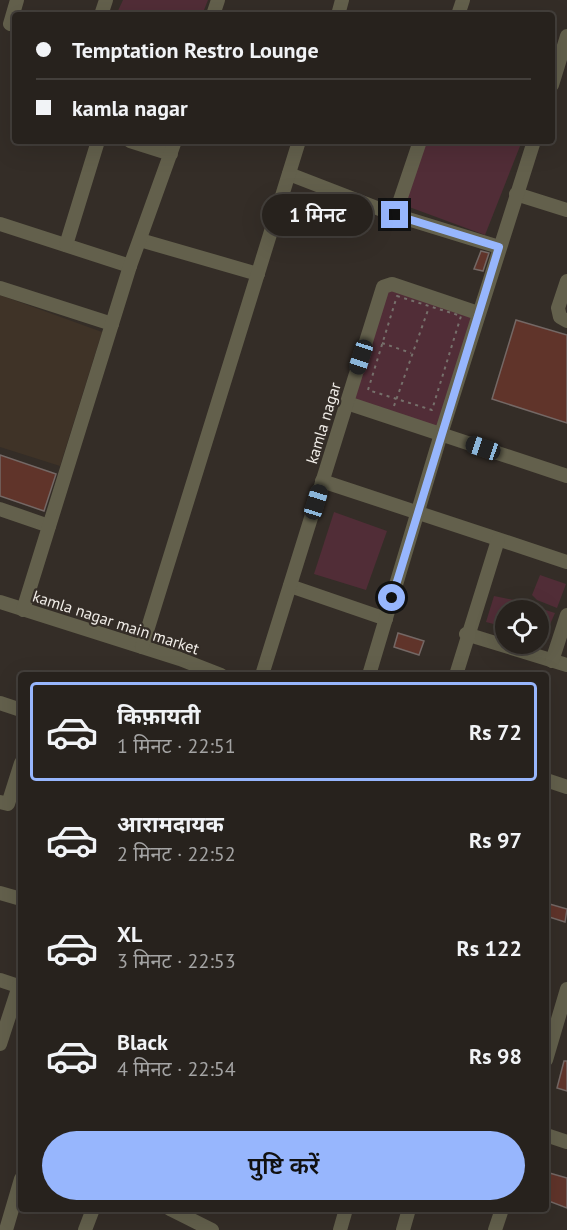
<!DOCTYPE html>
<html lang="hi">
<head>
<meta charset="utf-8">
<style>
  :root { --surface:#27221d; --page:#332f2a; --text:#f1f3f6; --muted:#a4a4a4; --line:#433f3b; --accent:#97b6fd }
  body { margin:0; font-family:"PT Sans","Noto Sans Devanagari",sans-serif; background:var(--page); color:var(--text); height:100vh; display:flex; flex-direction:column; font-size:22px; white-space:nowrap }
  * { box-sizing:border-box; margin:0 }
  p { font-size:20px; color:var(--muted) }
  .icon { flex:none; width:33px; height:33px; fill:none; stroke:currentColor; stroke-width:2; stroke-linecap:round; stroke-linejoin:round }
  .map { position:relative; flex:1; overflow:hidden }
  .drawer { position:absolute; left:18px; top:672px; width:531px; height:540px; display:flex; flex-direction:column; background:var(--surface); border-radius:6px; box-shadow:0 6px 24px #0002,0 0 0 2px var(--line) }
  .drawer>* { flex:none }
  .guide { position:absolute; left:12px; top:12px; width:543px; height:132px; border-radius:6px; box-shadow:0 6px 24px #0002,0 0 0 2px var(--line); display:grid; align-content:center; height:132px; padding:0 24px; background:var(--surface) }
  .tools { position:absolute; left:495px; top:600px; display:grid; gap:12px }
  .tools a { display:grid; place-items:center; width:54px; height:54px; border-radius:50%; background:var(--surface); box-shadow:0 6px 24px #0002,0 0 0 2px var(--line); font-size:30px }
  .end { position:absolute; width:27px; height:27px; margin:-14px; border:8px solid #97b6fd; background:#111; box-shadow:0 0 0 3px #111 }
  .from { border-radius:50% }
  .bubble { position:absolute; height:42px; border-radius:21px; background:var(--surface); box-shadow:0 6px 24px #0002,0 0 0 2px var(--line); font-size:20px; font-weight:600; line-height:42px; text-align:center }
  .car { position:absolute; width:18px; height:36px; margin:-18px -9px; border-radius:8px; box-shadow:0 0 4px 2px #0007; background:linear-gradient(#222 24%,#8ab4d8 0 40%,#222 0 76%,#8ab4d8 0 86%,#222 0) }
  .guide b { display:flex; align-items:center; gap:21px; height:57px; font-size:22px }
  .guide b+b { border-top:2px solid var(--line) }
  .guide i { width:15px; height:15px; background:var(--text) }
  ul { padding:10px 0 0; list-style:none }
  li { display:flex; align-items:center; gap:18px; height:99px; margin:0 12px 9px; padding:0 12px; border:3px solid transparent; border-radius:6px }
  li div { flex:1 }
  li b { display:block; font-size:22px }
  li em { font-style:normal; font-weight:600 }
  li.current { border-color:var(--accent) }
  li>.icon { width:54px; height:54px; stroke-width:1.5 }
  .primary-button { display:flex; gap:12px; margin-top:auto; padding:12px 24px }
  .primary-button a { flex:1; height:69px; border-radius:36px; background:var(--accent); color:#111; font-size:24px; font-weight:600; line-height:69px; text-align:center }
  .map>svg:first-child { display:block }
  .built { fill:#3f3327 }
  .green { fill:#512d37 }
  .building { fill:#60342a; stroke:#746865; stroke-width:1.5 }
  .lines { fill:none; stroke-linecap:round; stroke-linejoin:round }
  .path { stroke:#76706b; stroke-width:2; stroke-dasharray:3 4.5; stroke-linecap:butt }
  .minor { stroke:#63604c; stroke-width:14 }
  .route { stroke:#97b6fd; stroke-width:8 }
  .labels { text-anchor:middle; dominant-baseline:central; stroke-width:4.5; stroke-linejoin:round; paint-order:stroke }
  .street-label { font-size:16px; fill:#f1ede8; stroke:#342d27 }
</style>
</head>
<body>
<div class="map">
<svg width="567" height="1230" viewBox="0 0 567 1230">
  <rect width="100%" height="100%" fill="#342d27"/>
  <!-- built -->
  <polygon class="built" points="0,295 102,332 60,466 0,447"/>
  <!-- green -->
  <g class="green">
    <polygon points="123,0 208,0 202,15 116,15"/>
    <polygon points="424,141 522,141 485,235 401,204"/>
    <polygon points="383,287 478,313 441,434 347,403"/>
    <polygon points="334,512 387,531 366,590 314,574"/>
    <polygon points="540,575 566,584 557,608 537,600 532,595"/>
    <polygon points="494,596 514,600 518,610 506,610 505,627 486,622"/>
    <polygon points="533,606 555,613 544,638 539,637 538,610 530,610"/>
  </g>
  <!-- building -->
  <g class="building">
    <polygon points="481,251 489,253 483,271 474,269"/>
    <polygon points="516,320 567,335 567,423 492,399"/>
    <polygon points="0,455 56,474 44,511 0,496"/>
    <polygon points="398,633 424,641 419,655 394,647"/>
    <polygon points="546,903 567,909 565,922 546,916"/>
    <polygon points="564,1061 567,1061 567,1091 557,1088"/>
    <polygon points="546,1172 567,1178 567,1208 546,1200"/>
  </g>
  <g class="lines">
    <!-- path -->
    <g class="path">
      <polygon points="397,296 461,316 432,410 368,390"/>
      <polyline points="382,343 411,353"/>
      <polyline points="394,406 428,310"/>
    </g>
    <!-- minor -->
    <g class="minor">
      <polyline points="101,15 106,0"/>
      <polyline points="213,15 218,0"/>
      <polyline points="338,15 342,0"/>
      <polyline points="458,15 463,0"/>
      <polyline points="10,24 17,0"/>
      <polyline points="552,85 567,36"/>
      <polyline points="130,141 171,154"/>
      <polyline points="289,174 395,215 499,247"/>
      <polyline points="516,194 567,210"/>
      <polyline points="395,215 420,141"/>
      <polyline points="0,224 130,266"/>
      <polyline points="140,240 258,274"/>
      <polyline points="66,245 98,141"/>
      <polyline points="567,281 558,308 560,317 567,321"/>
      <polyline points="0,288 112,324"/>
      <polyline points="347,403 567,476"/>
      <polyline points="322,481 567,562"/>
      <polyline points="0,509 49,526"/>
      <polyline points="290,586 386,619"/>
      <polyline points="0,602 180,659 221,675"/>
      <polyline points="23,610 130,266 175,141"/>
      <polyline points="466,634 567,665"/>
      <polyline points="142,647 299,141"/>
      <polyline points="552,661 567,615"/>
      <polyline points="262,675 383,287 392,284 478,313"/>
      <polyline points="369,675 441,434 534,141"/>
      <polyline points="456,675 498,540"/>
      <polyline points="0,703 21,710"/>
      <polyline points="546,780 567,787"/>
      <polyline points="0,802 8,804 21,763"/>
      <polyline points="0,893 21,899"/>
      <polyline points="0,980 21,987"/>
      <polyline points="0,1044 19,986"/>
      <polyline points="546,1060 567,989"/>
      <polyline points="546,1135 567,1142"/>
      <polyline points="170,1209 212,1230"/>
      <polyline points="6,1230 21,1179"/>
      <polyline points="85,1230 93,1209"/>
      <polyline points="340,1230 346,1209"/>
      <polyline points="403,1230 409,1209"/>
      <polyline points="495,1230 502,1209"/>
    </g>
  </g>
  <g class="lines">
    <!-- route -->
    <polyline class="route" points="392,598 499,247 395,215"/>
  </g>
  <g class="labels">
    <!-- street labels -->
    <g class="street-label">
      <text transform="translate(323 423) rotate(-73)">kamla nagar</text>
      <text transform="translate(116 622) rotate(18)">kamla nagar main market</text>
    </g>
  </g>
</svg>
<div class="tools">
<a><svg class="icon" aria-label="locate" viewBox="0 0 24 24"><circle cx="12" cy="12" r="6"/><path d="M12 2v4M12 18v4M2 12h4M18 12h4"/></svg></a>
</div>
<i class="end from" style="left:392px;top:598px"></i>
<i class="end" style="left:395px;top:215px"></i>
<div class="bubble" style="left:262px;top:194px;width:111px">1 मिनट</div>
<i class="car" style="left:361px;top:357px;rotate:198deg"></i>
<i class="car" style="left:483px;top:448px;rotate:289deg"></i>
<i class="car" style="left:316px;top:502px;rotate:17deg"></i>
<div class="guide">
<b><i class="from"></i>Temptation Restro Lounge</b>
<b><i></i>kamla nagar</b>
</div>
<section class="drawer">
<ul>
<li class="current"><svg class="icon" aria-label="car" viewBox="0 0 24 24"><path d="M5 17H2v-5l4-1 3-4h7l3 4 3 1v5h-3M9 17h6M6 11h13"/><circle cx="7" cy="17" r="2"/><circle cx="17" cy="17" r="2"/></svg><div><b>किफ़ायती</b><p>1 मिनट · 22:51</p></div><em>Rs 72</em></li>
<li><svg class="icon" aria-label="car" viewBox="0 0 24 24"><path d="M5 17H2v-5l4-1 3-4h7l3 4 3 1v5h-3M9 17h6M6 11h13"/><circle cx="7" cy="17" r="2"/><circle cx="17" cy="17" r="2"/></svg><div><b>आरामदायक</b><p>2 मिनट · 22:52</p></div><em>Rs 97</em></li>
<li><svg class="icon" aria-label="car" viewBox="0 0 24 24"><path d="M5 17H2v-5l4-1 3-4h7l3 4 3 1v5h-3M9 17h6M6 11h13"/><circle cx="7" cy="17" r="2"/><circle cx="17" cy="17" r="2"/></svg><div><b>XL</b><p>3 मिनट · 22:53</p></div><em>Rs 122</em></li>
<li><svg class="icon" aria-label="car" viewBox="0 0 24 24"><path d="M5 17H2v-5l4-1 3-4h7l3 4 3 1v5h-3M9 17h6M6 11h13"/><circle cx="7" cy="17" r="2"/><circle cx="17" cy="17" r="2"/></svg><div><b>Black</b><p>4 मिनट · 22:54</p></div><em>Rs 98</em></li>
</ul>
<div class="primary-button"><a>पुष्टि करें</a></div>
</section>
</div>
</body>
</html>
